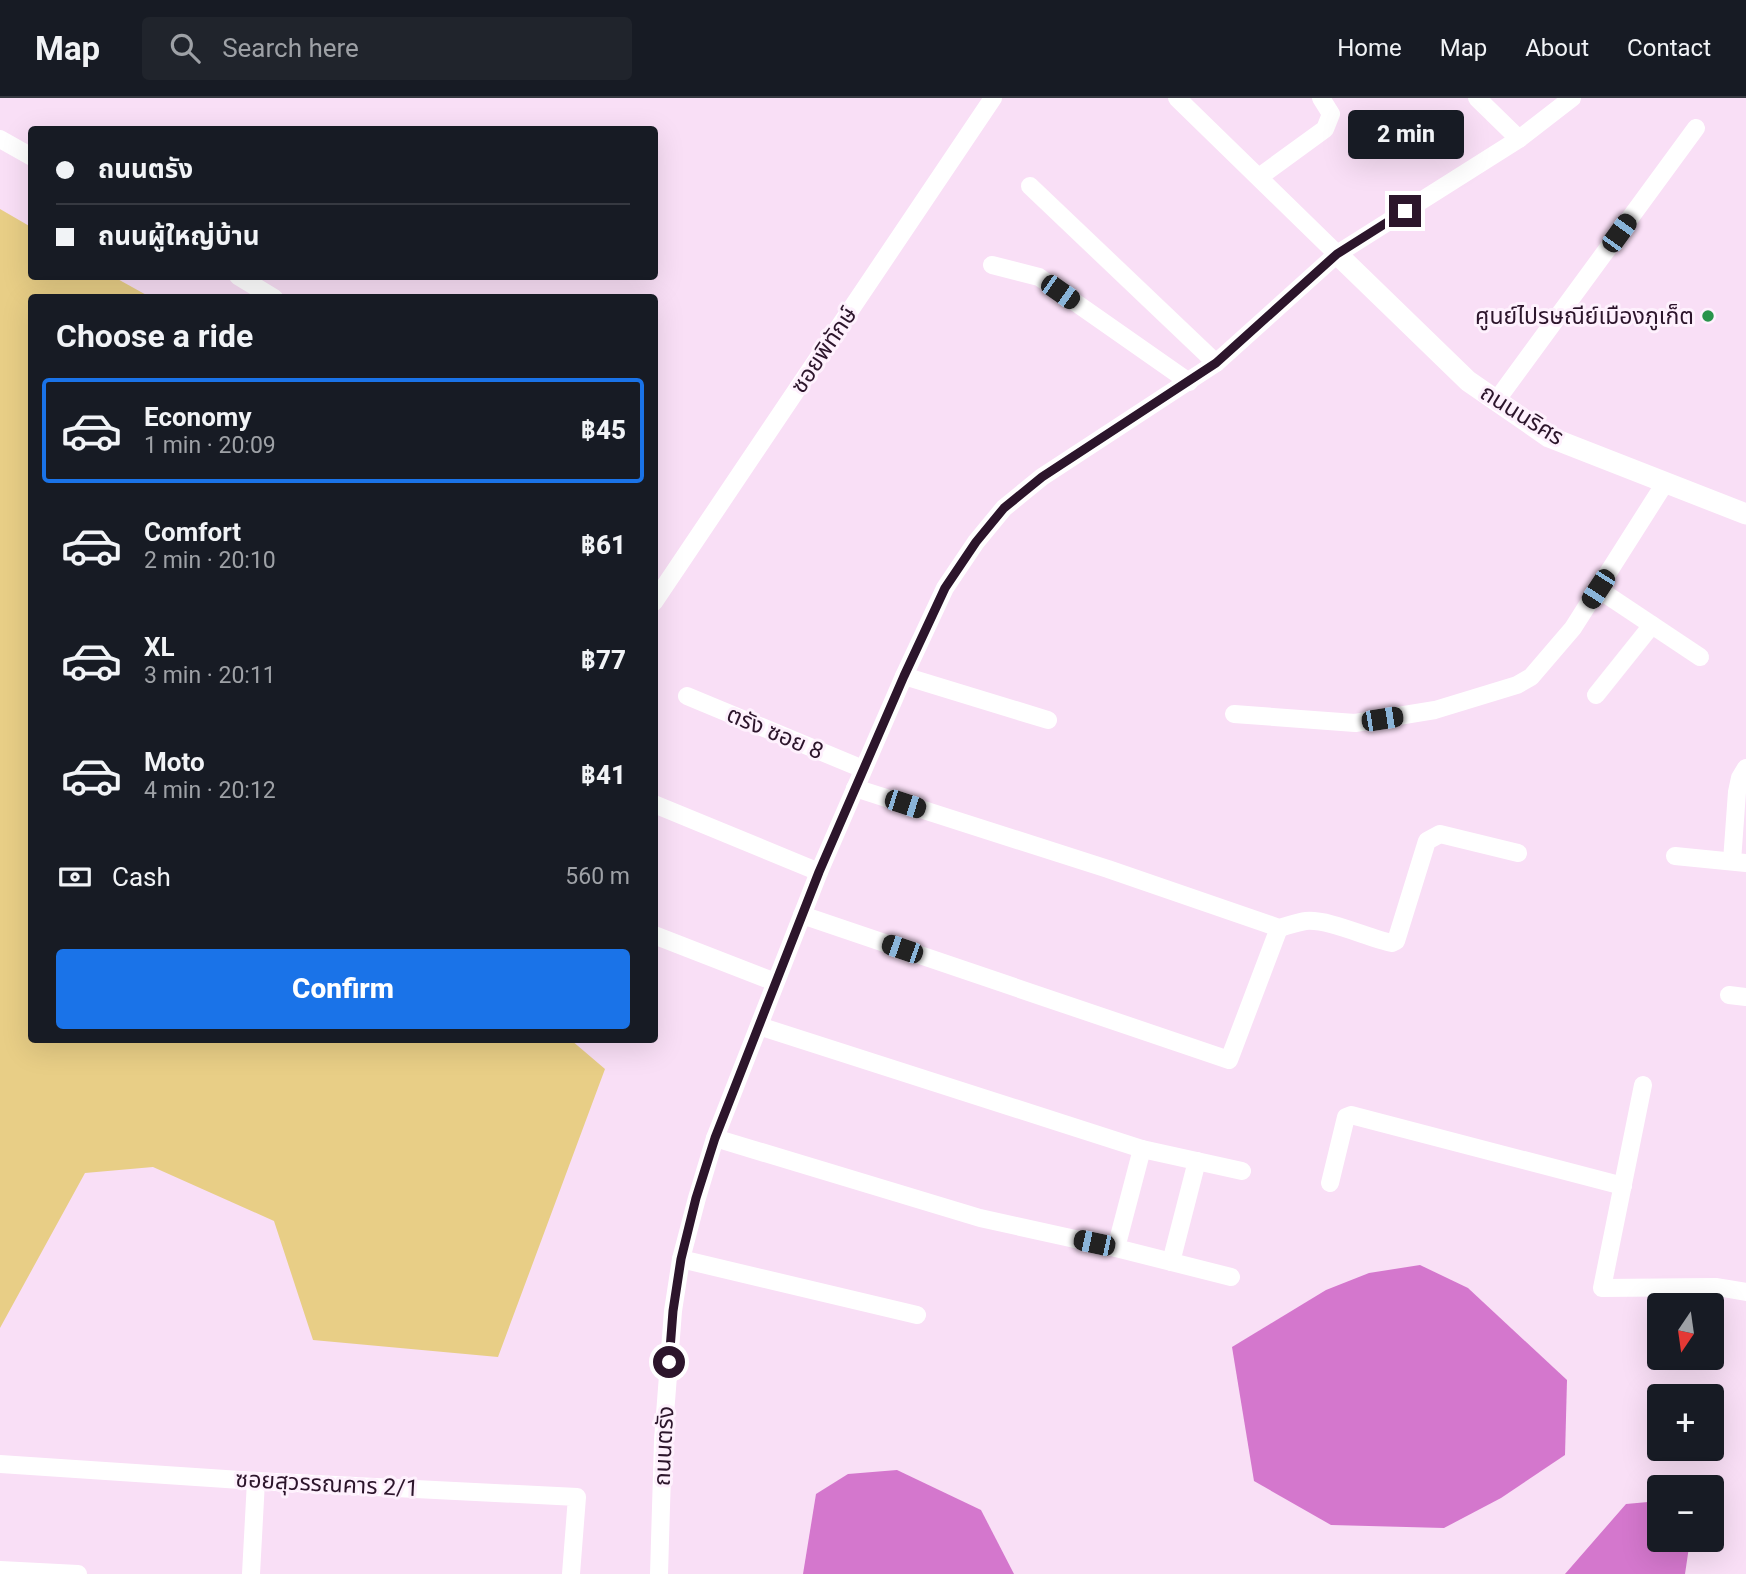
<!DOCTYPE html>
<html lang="en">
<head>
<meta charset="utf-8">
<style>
  :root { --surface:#171b24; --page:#20242c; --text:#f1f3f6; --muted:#9ea1a6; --line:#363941; --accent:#1a73e8 }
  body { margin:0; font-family:Roboto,"Noto Sans Thai",sans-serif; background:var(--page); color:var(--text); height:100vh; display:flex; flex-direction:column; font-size:26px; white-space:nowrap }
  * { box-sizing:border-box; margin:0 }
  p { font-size:23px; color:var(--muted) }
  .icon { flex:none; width:38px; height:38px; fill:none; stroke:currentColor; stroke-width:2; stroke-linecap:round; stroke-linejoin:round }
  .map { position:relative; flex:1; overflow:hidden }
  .details { position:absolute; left:28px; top:196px; width:630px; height:749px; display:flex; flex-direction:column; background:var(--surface); border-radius:7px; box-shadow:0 7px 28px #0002 }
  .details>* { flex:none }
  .guide { position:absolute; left:28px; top:28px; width:630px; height:154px; border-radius:7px; box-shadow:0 7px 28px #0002; display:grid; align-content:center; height:154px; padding:0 28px; background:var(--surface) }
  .needle { width:46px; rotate:193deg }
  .fabs { position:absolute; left:1647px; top:1195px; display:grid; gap:14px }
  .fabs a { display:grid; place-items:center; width:77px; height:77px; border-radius:7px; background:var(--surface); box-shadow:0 7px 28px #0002; font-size:35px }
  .end { position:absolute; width:32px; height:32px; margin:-16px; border:9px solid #2c152b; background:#fff; box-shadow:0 0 0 4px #fff }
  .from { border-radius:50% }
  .bubble { position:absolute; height:49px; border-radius:7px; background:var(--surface); box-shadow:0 7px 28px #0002; font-size:23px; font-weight:800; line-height:49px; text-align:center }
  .car { position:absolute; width:21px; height:42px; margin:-21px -10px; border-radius:9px; box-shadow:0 0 5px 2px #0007; background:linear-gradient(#222 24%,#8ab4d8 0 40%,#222 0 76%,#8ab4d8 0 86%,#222 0) }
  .guide b { display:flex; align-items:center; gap:24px; height:66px; font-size:26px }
  .guide b+b { border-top:2px solid var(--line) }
  .guide i { width:18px; height:18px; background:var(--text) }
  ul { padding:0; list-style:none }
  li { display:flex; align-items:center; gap:21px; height:105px; margin:0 14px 10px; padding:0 14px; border:4px solid transparent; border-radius:7px }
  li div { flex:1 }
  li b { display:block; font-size:26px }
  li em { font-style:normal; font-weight:800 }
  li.selected { border-color:var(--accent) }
  li>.icon { width:63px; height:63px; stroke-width:1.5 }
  h2 { padding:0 28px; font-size:32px; line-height:84px }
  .pay { display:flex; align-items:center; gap:18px; height:77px; padding:0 28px; font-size:26px }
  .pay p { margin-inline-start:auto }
  .action { display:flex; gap:14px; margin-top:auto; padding:14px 28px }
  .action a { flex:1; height:80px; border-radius:7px; background:var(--accent); color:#fff; font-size:28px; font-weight:800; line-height:80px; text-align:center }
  header { display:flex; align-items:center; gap:42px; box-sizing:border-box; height:98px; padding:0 35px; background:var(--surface); border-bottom:2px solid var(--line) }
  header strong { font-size:33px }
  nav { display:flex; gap:38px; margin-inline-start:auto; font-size:24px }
  .search { width:490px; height:63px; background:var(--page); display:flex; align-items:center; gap:18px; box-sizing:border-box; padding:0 24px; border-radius:7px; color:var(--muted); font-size:26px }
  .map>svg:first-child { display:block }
  .green { fill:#e8ce86 }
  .water { fill:#d477cd }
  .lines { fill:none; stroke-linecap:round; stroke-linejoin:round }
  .minor { stroke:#fff; stroke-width:18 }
  .tertiary { stroke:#fff; stroke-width:21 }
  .route { stroke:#2c152b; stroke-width:9 }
  .poi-dot { fill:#29944b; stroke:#fef1fd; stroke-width:2.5 }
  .labels { text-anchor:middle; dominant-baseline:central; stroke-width:6; stroke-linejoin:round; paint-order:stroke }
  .poi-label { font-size:23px; fill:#2c152b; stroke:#fef1fd; text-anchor:end }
  .street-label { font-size:23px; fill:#2c152b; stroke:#fef1fd }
</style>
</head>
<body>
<header>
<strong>Map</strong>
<div class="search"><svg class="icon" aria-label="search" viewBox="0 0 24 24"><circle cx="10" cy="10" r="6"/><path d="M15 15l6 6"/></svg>Search here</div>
<nav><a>Home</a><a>Map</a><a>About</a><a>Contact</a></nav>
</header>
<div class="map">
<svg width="1746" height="1476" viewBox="0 0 1746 1476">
  <rect width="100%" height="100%" fill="#f9dff6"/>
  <!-- green -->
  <polygon class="green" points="0,111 31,129 32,178 114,179 150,199 32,200 32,942 571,942 605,971 498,1259 313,1242 274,1123 153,1069 85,1075 0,1230"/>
  <!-- water -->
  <g class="water">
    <polygon points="1420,1167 1468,1190 1567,1282 1565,1357 1501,1400 1444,1430 1331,1427 1254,1383 1232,1249 1326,1192 1369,1175"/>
    <polygon points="897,1372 981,1412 1014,1476 803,1476 816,1396 848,1376"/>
    <polygon points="1659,1403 1659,1442 1690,1442 1685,1476 1565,1476 1626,1406"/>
  </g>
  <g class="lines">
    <!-- minor -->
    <g class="minor">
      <polyline points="1177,0 1337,156"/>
      <polyline points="1477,0 1519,41"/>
      <polyline points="0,41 32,59"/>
      <polyline points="1259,79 1325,31 1331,16 1321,0"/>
      <polyline points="1030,88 1216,265"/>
      <polyline points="992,167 1039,179 1189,284"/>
      <polyline points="238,178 274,200"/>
      <polyline points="1496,303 1696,30"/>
      <polyline points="1598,491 1700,559"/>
      <polyline points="654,504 993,0"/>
      <polyline points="904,578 1048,622"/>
      <polyline points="1596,597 1652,527"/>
      <polyline points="687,598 863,671"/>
      <polyline points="1234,616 1355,625 1435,612 1517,587 1531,579 1573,530 1665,385"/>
      <path d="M855,690L1108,771L1279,830C1288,828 1297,824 1306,823C1329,821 1368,840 1392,845L1396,843L1427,743L1440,736L1518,755"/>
      <polyline points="654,706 819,774"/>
      <polyline points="1675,758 1746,765"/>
      <polyline points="1732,763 1737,694 1740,680 1746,670"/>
      <polyline points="802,817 1229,962 1279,830"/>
      <polyline points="654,837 775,884"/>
      <polyline points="1729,897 1746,899"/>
      <polyline points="759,928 1142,1051 1242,1073"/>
      <polyline points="1643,987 1602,1190 1717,1189 1746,1194"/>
      <polyline points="715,1040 980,1120 1116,1150 1231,1179"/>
      <polyline points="1330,1085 1346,1019 1351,1017 1623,1088"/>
      <polyline points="1116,1150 1142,1051"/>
      <polyline points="681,1161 917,1217"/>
      <polyline points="1171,1164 1197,1063"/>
      <polyline points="0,1366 256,1383 577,1399 571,1476"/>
      <polyline points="0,1472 78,1476"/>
      <polyline points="251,1476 256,1383"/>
      <polyline points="659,1476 663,1342 673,1213 681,1161 697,1100 715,1040 819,774 904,578 945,490 976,444 1004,410 1042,379 1216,265 1337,156 1519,41 1572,0"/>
    </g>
    <!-- tertiary -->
    <polyline class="tertiary" points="1337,156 1468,283 1549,339 1746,416"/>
  </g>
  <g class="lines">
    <!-- route -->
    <polyline class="route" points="669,1264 673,1213 681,1161 696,1100 715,1040 819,774 904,578 945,490 976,444 1004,410 1042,379 1216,265 1337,156 1405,113"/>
  </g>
  <!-- markers -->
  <circle class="poi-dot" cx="1708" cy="218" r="7"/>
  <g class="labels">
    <!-- poi labels -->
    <g class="poi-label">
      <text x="1694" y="218">ศูนย์ไปรษณีย์เมืองภูเก็ต</text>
    </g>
    <!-- street labels -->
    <g class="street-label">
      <text transform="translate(824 252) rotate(-56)">ซอยพิทักษ์</text>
      <text transform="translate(1522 317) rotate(32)">ถนนนริศร</text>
      <text transform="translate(775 635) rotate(23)">ตรัง ซอย 8</text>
      <text transform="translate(664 1348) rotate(-87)">ถนนตรัง</text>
      <text transform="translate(327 1386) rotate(3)">ซอยสุวรรณคาร 2/1</text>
    </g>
  </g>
</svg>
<div class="fabs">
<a><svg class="needle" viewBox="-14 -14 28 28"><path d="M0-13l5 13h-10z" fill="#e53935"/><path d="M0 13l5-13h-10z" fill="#9ea1a6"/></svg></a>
<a>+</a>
<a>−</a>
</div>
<i class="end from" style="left:669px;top:1264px"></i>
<i class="end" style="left:1405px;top:113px"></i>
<div class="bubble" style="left:1348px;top:12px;width:116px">2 min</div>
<i class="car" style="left:1619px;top:135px;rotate:36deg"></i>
<i class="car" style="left:1060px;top:194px;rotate:125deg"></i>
<i class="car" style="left:1598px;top:491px;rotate:213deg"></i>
<i class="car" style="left:1382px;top:621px;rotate:81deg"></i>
<i class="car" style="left:905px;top:706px;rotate:108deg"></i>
<i class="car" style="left:902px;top:851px;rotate:289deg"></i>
<i class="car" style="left:1094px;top:1145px;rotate:282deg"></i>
<div class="guide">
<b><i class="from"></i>ถนนตรัง</b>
<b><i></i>ถนนผู้ใหญ่บ้าน</b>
</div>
<section class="details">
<h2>Choose a ride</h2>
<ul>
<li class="selected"><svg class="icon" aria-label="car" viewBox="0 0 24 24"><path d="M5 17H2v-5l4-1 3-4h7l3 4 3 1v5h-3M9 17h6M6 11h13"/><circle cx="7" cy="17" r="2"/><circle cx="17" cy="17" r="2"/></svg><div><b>Economy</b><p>1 min · 20:09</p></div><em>฿45</em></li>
<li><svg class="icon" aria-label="car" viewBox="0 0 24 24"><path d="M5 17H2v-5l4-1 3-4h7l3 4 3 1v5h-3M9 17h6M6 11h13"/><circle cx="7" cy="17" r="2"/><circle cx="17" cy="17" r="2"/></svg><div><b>Comfort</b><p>2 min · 20:10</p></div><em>฿61</em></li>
<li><svg class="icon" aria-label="car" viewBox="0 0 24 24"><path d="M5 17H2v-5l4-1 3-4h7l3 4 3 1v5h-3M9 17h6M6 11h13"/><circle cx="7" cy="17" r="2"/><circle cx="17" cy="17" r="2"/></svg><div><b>XL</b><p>3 min · 20:11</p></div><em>฿77</em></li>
<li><svg class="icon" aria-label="car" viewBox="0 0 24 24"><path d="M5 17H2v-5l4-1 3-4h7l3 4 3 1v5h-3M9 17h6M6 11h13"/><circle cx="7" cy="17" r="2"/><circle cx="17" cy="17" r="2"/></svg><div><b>Moto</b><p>4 min · 20:12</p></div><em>฿41</em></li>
</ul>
<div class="pay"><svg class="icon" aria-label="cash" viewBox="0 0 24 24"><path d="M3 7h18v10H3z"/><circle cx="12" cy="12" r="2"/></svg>Cash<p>560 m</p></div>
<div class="action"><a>Confirm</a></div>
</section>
</div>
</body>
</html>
